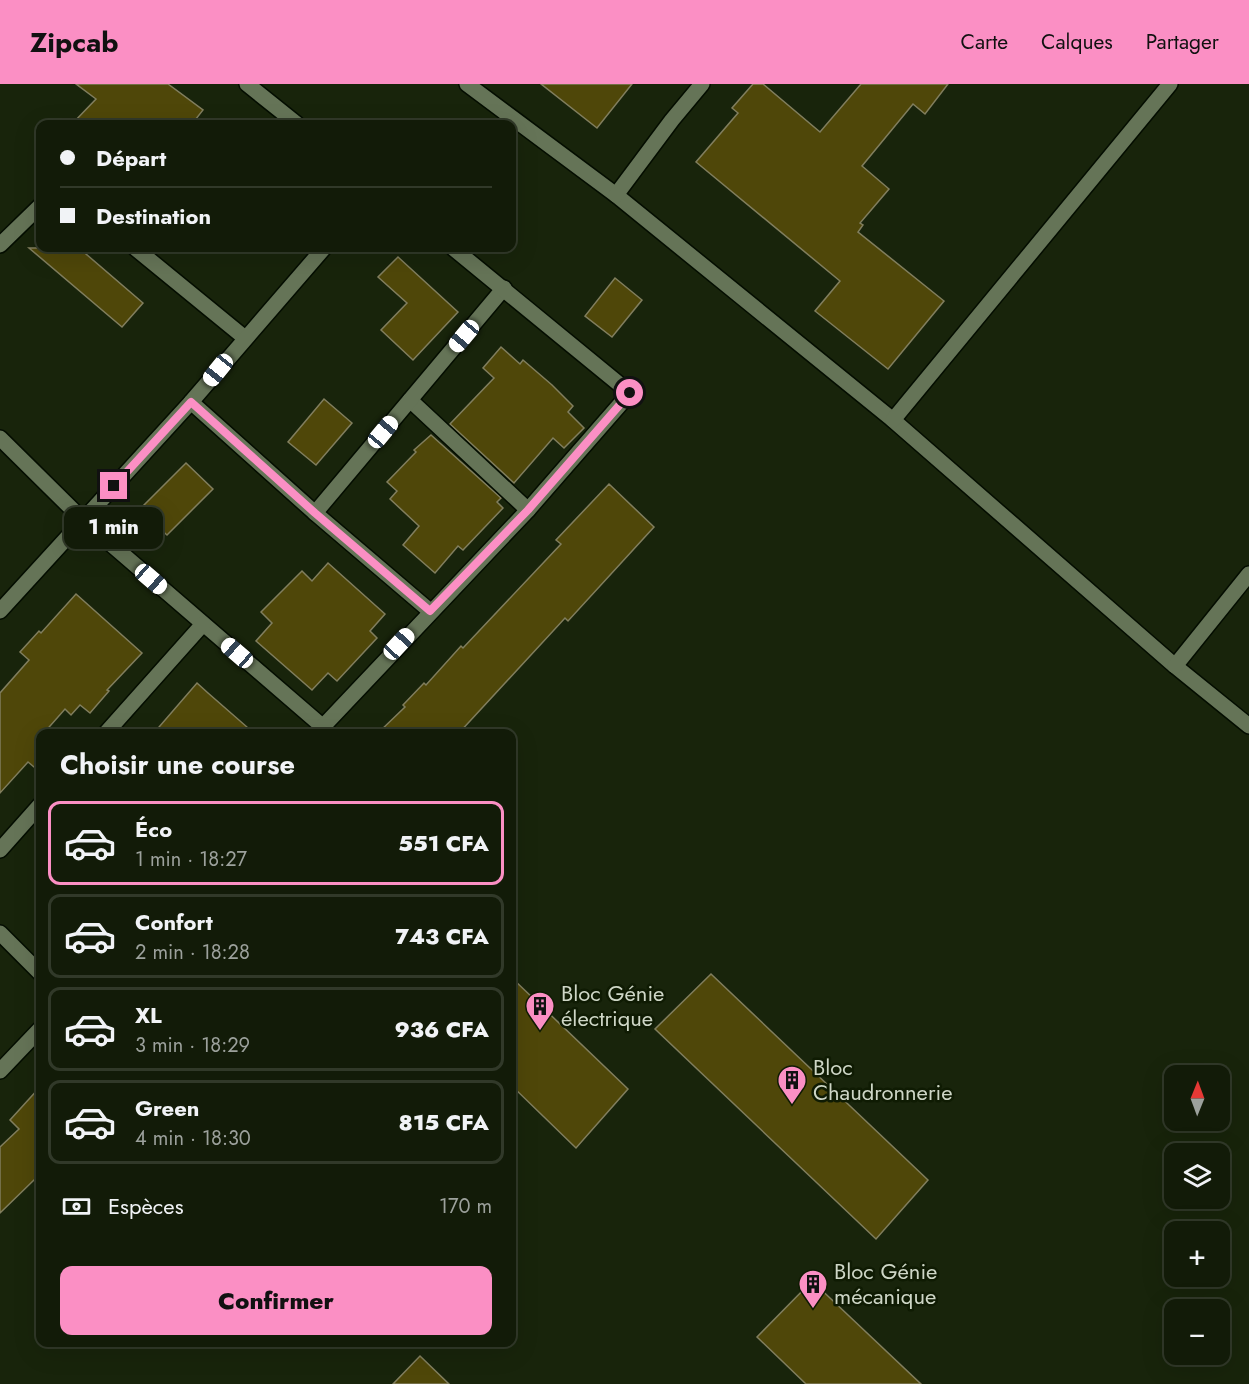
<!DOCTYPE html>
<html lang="fr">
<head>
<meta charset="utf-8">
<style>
  :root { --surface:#121b08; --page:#1b2412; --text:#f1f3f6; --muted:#9ca19c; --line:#313929; --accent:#fb8fc4 }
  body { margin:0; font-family:Jost,sans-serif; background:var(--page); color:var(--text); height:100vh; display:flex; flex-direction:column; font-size:22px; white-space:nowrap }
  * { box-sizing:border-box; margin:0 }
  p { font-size:20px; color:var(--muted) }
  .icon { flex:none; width:33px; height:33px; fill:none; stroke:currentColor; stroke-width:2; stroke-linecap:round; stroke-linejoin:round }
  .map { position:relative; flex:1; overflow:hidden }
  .panel { position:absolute; left:36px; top:645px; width:480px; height:618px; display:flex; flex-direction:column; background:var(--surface); border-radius:12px; box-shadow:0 6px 24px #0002,0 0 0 2px var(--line) }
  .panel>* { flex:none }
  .hud { position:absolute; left:36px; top:36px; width:480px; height:132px; border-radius:12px; box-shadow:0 6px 24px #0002,0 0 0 2px var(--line); display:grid; align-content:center; height:132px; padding:0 24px; background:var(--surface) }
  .needle { width:39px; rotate:1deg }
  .buttons { position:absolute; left:1164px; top:981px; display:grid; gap:12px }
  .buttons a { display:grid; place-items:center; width:66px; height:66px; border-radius:12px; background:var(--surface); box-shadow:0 6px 24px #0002,0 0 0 2px var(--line); font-size:30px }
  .end { position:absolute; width:27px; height:27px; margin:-14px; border:8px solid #fb8fc4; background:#111; box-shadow:0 0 0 3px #111 }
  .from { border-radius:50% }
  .bubble { position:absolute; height:42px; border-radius:12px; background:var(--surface); box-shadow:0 6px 24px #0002,0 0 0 2px var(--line); font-size:20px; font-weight:800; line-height:42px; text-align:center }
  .car { position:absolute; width:18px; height:36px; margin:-18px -9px; border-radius:8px; box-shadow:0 0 4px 2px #0007; background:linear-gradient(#fff 24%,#345 0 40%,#fff 0 76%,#345 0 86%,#fff 0) }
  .hud b { display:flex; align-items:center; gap:21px; height:57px; font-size:22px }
  .hud b+b { border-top:2px solid var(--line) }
  .hud i { width:15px; height:15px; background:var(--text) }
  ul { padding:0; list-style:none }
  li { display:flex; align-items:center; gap:18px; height:84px; margin:0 12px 9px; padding:0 12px; border:3px solid var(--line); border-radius:12px }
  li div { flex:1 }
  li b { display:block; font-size:22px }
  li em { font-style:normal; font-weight:800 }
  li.on { border-color:var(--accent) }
  li>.icon { width:54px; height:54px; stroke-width:1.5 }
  h2 { padding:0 24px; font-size:27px; line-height:72px }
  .pay { display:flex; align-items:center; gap:15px; height:66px; padding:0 24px; font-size:22px }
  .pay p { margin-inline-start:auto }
  .primary-button { display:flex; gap:12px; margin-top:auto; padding:12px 24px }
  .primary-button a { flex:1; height:69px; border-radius:12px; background:var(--accent); color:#111; font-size:24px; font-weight:800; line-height:69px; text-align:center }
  header { display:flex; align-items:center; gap:36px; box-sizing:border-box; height:84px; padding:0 30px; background:var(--accent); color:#111 }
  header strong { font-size:28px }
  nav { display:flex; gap:33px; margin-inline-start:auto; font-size:21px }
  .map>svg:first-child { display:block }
  .building { fill:#4f4709; stroke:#817e5e; stroke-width:1.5 }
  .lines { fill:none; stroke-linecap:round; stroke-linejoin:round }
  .service-casing { stroke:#040d00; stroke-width:18 }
  .minor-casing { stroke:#040d00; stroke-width:18 }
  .service { stroke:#657457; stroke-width:15 }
  .minor { stroke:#657457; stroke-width:15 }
  .route { stroke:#fb8fc4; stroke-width:8 }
  .labels { text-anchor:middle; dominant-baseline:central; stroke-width:5; stroke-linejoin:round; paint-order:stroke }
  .poi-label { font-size:22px; fill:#ced6c6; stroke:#0f1b03; text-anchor:start }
</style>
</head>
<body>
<header>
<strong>Zipcab</strong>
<nav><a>Carte</a><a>Calques</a><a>Partager</a></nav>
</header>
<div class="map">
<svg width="1249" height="1300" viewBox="0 0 1249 1300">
  <rect width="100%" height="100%" fill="#18240b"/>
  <!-- building -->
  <g class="building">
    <polygon points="76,0 168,0 203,26 192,40 72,40 96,15"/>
    <polygon points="541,0 632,0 597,44"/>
    <polygon points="753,0 763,0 820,48 861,0 948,0 925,30 913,20 862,82 889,105 860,139 863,141 858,148 944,217 888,285 815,227 840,197 696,78 738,29 732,24"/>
    <polygon points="29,164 79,164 143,219 122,243"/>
    <polygon points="398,173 458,228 413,276 381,246 407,219 378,193"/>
    <polygon points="615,194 642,216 612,253 585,232"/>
    <polygon points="501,263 520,280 523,276 552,301 573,322 568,328 584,344 564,364 553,354 514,399 450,340 494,294 483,284"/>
    <polygon points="324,315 352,339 316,381 288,358"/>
    <polygon points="431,351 501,414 497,418 503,424 463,466 458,462 435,489 403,461 419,442 390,415 397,407 387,398 416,368 414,366"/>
    <polygon points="186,379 213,405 167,451 139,426"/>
    <polygon points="609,400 654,443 568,537 565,534 458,650 377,650 405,623 403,621 424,599 426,601 461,562 463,564 561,460 556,456"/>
    <polygon points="328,479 385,530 370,547 377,554 337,597 328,589 312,606 256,557 272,539 261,528 302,487 312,497"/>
    <polygon points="76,510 142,569 107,606 109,607 90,629 80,621 71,631 65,625 43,650 40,650 40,688 28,678 0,709 0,609 29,576 20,568 39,547 41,549"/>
    <polygon points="197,599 208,609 255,650 153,650"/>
    <polygon points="711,890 928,1096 876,1155 655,945"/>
    <polygon points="512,894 628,1005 576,1064 512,1002"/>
    <polygon points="40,1003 40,1096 34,1096 0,1129 0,1063 19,1045 10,1036"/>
    <polygon points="812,1197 921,1300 806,1300 757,1253"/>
    <polygon points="420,1272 449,1300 393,1300"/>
  </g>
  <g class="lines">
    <!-- service casing -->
    <g class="service-casing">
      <g id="service">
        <polyline points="247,0 297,40"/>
        <polyline points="0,161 40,122"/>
        <polyline points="135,164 245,254"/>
        <polyline points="410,316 528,426"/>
        <polyline points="191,318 315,429 430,527"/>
        <polyline points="0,354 83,436 322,642"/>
        <polyline points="315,429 504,204"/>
        <polyline points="0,527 191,318 324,164"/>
        <polyline points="105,650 203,540"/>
        <polyline points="316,650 528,426 630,309 453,164"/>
        <polyline points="0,766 40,721"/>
        <polyline points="0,849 40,889"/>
        <polyline points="0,987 40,945"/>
      </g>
    </g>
    <!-- minor casing -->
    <g class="minor-casing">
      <g id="minor">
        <polyline points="467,0 616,111 893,336 1175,582 1249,642"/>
        <polyline points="616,111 672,36 702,0"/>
        <polyline points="893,336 1170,0"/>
        <polyline points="1175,582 1249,490"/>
      </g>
    </g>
    <!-- service -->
    <use href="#service" class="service"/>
    <!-- minor -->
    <use href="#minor" class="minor"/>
  </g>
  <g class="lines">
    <!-- route -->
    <polyline class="route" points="114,402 191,318 315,429 430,527 528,426 630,309"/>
  </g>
  <!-- icons -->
  <defs>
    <g id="building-pin" transform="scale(1.5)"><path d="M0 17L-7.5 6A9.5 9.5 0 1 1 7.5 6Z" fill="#fb8fc4" stroke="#0f1b03"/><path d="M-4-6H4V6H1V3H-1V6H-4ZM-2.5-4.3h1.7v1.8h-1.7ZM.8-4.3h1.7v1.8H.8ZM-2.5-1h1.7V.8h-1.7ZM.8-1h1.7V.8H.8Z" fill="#111"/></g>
  </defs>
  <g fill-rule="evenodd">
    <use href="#building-pin" x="540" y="922"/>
    <use href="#building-pin" x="792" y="996"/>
    <use href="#building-pin" x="813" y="1200"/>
  </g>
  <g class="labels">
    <!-- poi labels -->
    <g class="poi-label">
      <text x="561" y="909">Bloc Génie<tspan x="561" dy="25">électrique</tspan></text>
      <text x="813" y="983">Bloc<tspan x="813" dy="25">Chaudronnerie</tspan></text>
      <text x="834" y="1187">Bloc Génie<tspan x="834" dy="25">mécanique</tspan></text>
    </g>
  </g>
</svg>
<div class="buttons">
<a><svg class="needle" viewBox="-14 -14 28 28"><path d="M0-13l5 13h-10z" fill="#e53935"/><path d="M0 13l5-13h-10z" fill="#9ca19c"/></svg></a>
<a><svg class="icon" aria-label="layers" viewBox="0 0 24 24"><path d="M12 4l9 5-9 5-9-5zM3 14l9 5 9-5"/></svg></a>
<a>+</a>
<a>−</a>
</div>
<i class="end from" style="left:630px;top:309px"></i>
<i class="end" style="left:114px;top:402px"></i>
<div class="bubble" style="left:64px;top:423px;width:99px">1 min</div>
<i class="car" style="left:464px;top:252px;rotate:220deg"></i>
<i class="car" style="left:218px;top:286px;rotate:219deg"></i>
<i class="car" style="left:383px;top:348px;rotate:40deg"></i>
<i class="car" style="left:151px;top:495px;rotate:131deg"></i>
<i class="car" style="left:399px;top:560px;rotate:43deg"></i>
<i class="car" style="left:237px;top:569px;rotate:311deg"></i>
<div class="hud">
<b><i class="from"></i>Départ</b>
<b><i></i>Destination</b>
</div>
<section class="panel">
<h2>Choisir une course</h2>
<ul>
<li class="on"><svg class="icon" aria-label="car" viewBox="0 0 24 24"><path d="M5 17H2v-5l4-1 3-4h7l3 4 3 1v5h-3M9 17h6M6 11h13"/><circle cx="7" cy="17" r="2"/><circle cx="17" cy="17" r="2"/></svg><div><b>Éco</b><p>1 min · 18:27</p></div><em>551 CFA</em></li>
<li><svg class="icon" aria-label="car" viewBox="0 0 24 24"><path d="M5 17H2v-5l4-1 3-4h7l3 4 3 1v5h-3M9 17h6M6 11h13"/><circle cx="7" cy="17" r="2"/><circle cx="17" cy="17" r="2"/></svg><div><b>Confort</b><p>2 min · 18:28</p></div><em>743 CFA</em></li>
<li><svg class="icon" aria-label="car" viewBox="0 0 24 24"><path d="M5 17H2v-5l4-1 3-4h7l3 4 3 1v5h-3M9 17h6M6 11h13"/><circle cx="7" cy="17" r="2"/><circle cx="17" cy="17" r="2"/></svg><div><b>XL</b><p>3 min · 18:29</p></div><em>936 CFA</em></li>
<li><svg class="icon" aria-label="car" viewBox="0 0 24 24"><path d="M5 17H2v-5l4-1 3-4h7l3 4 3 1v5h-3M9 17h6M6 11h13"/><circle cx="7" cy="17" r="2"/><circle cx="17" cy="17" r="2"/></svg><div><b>Green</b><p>4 min · 18:30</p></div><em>815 CFA</em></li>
</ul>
<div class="pay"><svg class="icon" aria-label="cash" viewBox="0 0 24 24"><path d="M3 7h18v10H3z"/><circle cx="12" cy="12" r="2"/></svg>Espèces<p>170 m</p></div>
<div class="primary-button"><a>Confirmer</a></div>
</section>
</div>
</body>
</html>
